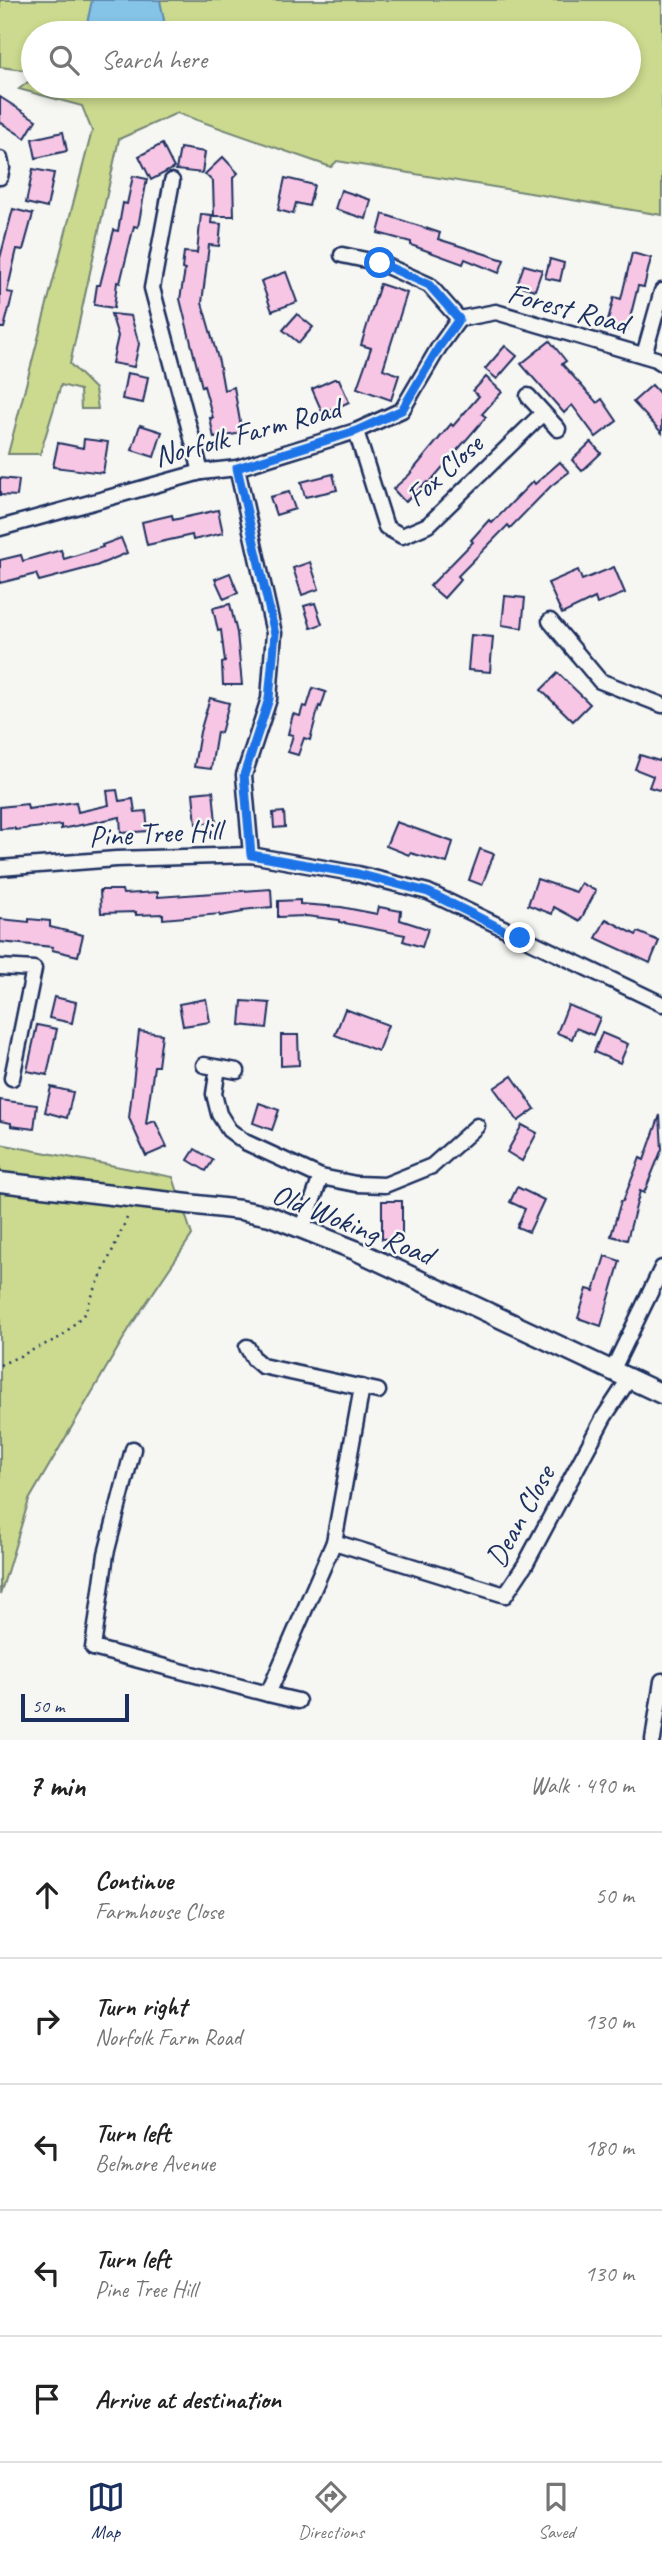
<!DOCTYPE html>
<html lang="en">
<head>
<meta charset="utf-8">
<style>
  body { margin:0; font-family:Caveat,sans-serif; background:#f2f2f2; color:#222 }
  .scale { position:absolute; left:21px; bottom:18px; width:108px; box-sizing:border-box; padding-left:7px; border:4px solid #1b2f5e; border-top:0; font-size:19px; line-height:24px; white-space:nowrap; color:#1b2f5e; -webkit-text-stroke:5px #f6f6f2; paint-order:stroke }
  .stop { position:absolute; width:21px; height:21px; margin:-16px; border:5px solid #1a73e8; border-radius:50%; background:#fff }
  .stop.end { background:#1a73e8; border-color:#fff; box-shadow:0 2px 7px #0008 }
  .list { margin:0; padding:0; list-style:none }
  h2 { display:flex; justify-content:space-between; align-items:center; height:91px; margin:0; padding:0 28px; font-size:30px }
  h2 small { font-size:23px; font-weight:400; color:#767676 }
  .list li { display:grid; grid-template-columns:46px 1fr auto; gap:21px; align-items:center; box-sizing:border-box; height:126px; padding:0 28px; border-top:2px solid #e0e0e0 }
  .list b { display:block; font-size:26px; white-space:nowrap }
  .list p { margin:0; font-size:23px; white-space:nowrap; color:#767676 }
  .list em { font-size:23px; font-style:normal; color:#767676 }
  .icon { flex:none; width:38px; height:38px; fill:none; stroke:currentColor; stroke-width:2; stroke-linecap:round; stroke-linejoin:round }
  .map { position:relative; flex:none; width:662px; height:1740px; overflow:hidden }
  .search { position:absolute; background:#fff; box-shadow:0 4px 10px #0003; left:21px; right:21px; top:21px; height:77px; display:flex; align-items:center; gap:18px; box-sizing:border-box; padding:0 24px; border-radius:38px; color:#767676; font-size:26px }
  .sheet { height:721px; background:#fff }
  nav { display:flex; justify-content:space-around; align-items:center; box-sizing:border-box; height:98px; border-top:2px solid #e0e0e0; background:#fff; font-size:19px; color:#767676 }
  nav a { display:grid; justify-items:center; gap:4px }
  nav .on { color:#1b2f5e }
  .map>svg:first-child { display:block }
</style>
</head>
<body>
<div class="map">
<svg width="662" height="1740" viewBox="0 0 662 1740">
  <rect width="100%" height="100%" fill="#f6f6f2"/>
  <filter id="ink" filterUnits="userSpaceOnUse"><feTurbulence type="fractalNoise" baseFrequency=".0143" numOctaves="2"/><feDisplacementMap in="SourceGraphic" scale="14" xChannelSelector="R" yChannelSelector="G"/><feConvolveMatrix kernelMatrix="1 2 1 2 8 2 1 2 1" color-interpolation-filters="sRGB"/></filter>
  <g filter="url(#ink)">
    <!-- green -->
    <g fill="#cbda8e" stroke="#738476" stroke-width="2">
      <path d="M0,0H662V215L337,161L331,167L177,113L119,139L70,364L95,389L98,409H81L80,390L61,385L40,454H8L92,131L82,106L19,89L33,78V86H629V33H33V71L0,67Z"/>
      <path d="M0,1144L173,1177L192,1235L132,1324L29,1500L0,1595Z"/>
    </g>
    <!-- water -->
    <path fill="#85c4e6" stroke="#5b88b0" stroke-width="2" d="M92,0H160L164,20L159,33H85Z"/>
    <!-- building -->
    <g fill="#f8c6e5" stroke="#1b2f5e" stroke-width="2">
      <path d="M0,97L36,120L25,138L0,122Z"/>
      <path d="M63,132L67,151L36,158L32,139Z"/>
      <path d="M162,144L174,168L151,180L139,156Z"/>
      <path d="M180,148L205,152L202,173L176,170Z"/>
      <path d="M223,157L238,173L233,178L234,216H214L213,182L205,174Z"/>
      <path d="M33,169L54,173L47,208L26,203Z"/>
      <path d="M133,176L147,179L138,227L134,226L120,283L117,282L114,308L94,305L97,285H100L114,230L118,231L123,203L127,204Z"/>
      <path d="M285,178L314,185L309,206L296,203L293,214L278,210Z"/>
      <path d="M341,190L371,200L366,219L335,209Z"/>
      <path d="M13,209L33,214L23,250L17,249L7,292L13,293L4,328H0V258Z"/>
      <path d="M201,214L212,215L211,223L221,224L219,246L209,245L202,303L219,362L224,390L234,387L242,433L214,438L210,418H213L204,386L202,387L180,299L185,270L182,269L184,252L197,253Z"/>
      <path d="M383,214L440,233L438,239L504,260L499,273L465,259L463,264L411,245V242L378,233Z"/>
      <path d="M632,253L651,258L644,287L638,286L627,330L607,324L614,297L621,299Z"/>
      <path d="M550,259L564,263L560,281L545,278Z"/>
      <path d="M524,265L542,270L535,290L517,285Z"/>
      <path d="M286,272L297,302L272,311L261,281Z"/>
      <path d="M380,284L407,293L383,369L399,375L391,400L357,388L371,348L361,345Z"/>
      <path d="M111,314L131,316L139,344L134,367L112,363L118,336Z"/>
      <path d="M297,314L313,327L299,343L283,330Z"/>
      <path d="M550,341L566,361L562,364L597,403L602,399L617,421L596,437L572,405L564,413L521,364Z"/>
      <path d="M505,346L517,356L497,379L485,369Z"/>
      <path d="M127,373L148,377L143,403L122,399Z"/>
      <path d="M486,377L502,392L482,414L486,417L429,483L427,482L405,502L393,489L409,475L451,424L453,426L479,396L473,391Z"/>
      <path d="M334,379H339L349,402L323,414L312,389Z"/>
      <path d="M652,385L662,396V433L633,402Z"/>
      <path d="M140,425L162,432L154,457L132,450Z"/>
      <path d="M84,439L108,442L103,473L53,467L58,443L83,448Z"/>
      <path d="M591,442L601,453L582,471L572,460Z"/>
      <path d="M560,462L569,472L551,486L510,528L508,525L458,576L461,579L444,598L430,586L473,542L471,540L489,520L492,523L533,481L535,484Z"/>
      <path d="M333,474L337,490L305,497L301,482Z"/>
      <path d="M0,478L19,480L17,496L0,495Z"/>
      <path d="M289,492L295,509L276,515L270,497Z"/>
      <path d="M218,510L223,533L193,540L192,535L147,545L142,522L172,515L173,520Z"/>
      <path d="M121,538L127,553L96,566L39,581L36,574L0,583V560L21,555L23,561L61,550L64,559L103,547L102,545Z"/>
      <path d="M310,562L319,589L302,595L293,568Z"/>
      <path d="M614,567L625,593L597,604L595,598L562,614L548,583L578,570L582,580Z"/>
      <path d="M230,573L238,593L224,599L215,579Z"/>
      <path d="M505,596L525,598L522,628L502,625Z"/>
      <path d="M315,603L322,624L311,628L304,606Z"/>
      <path d="M230,604L237,633L242,685H223L222,663L225,662L221,630L218,631L213,608Z"/>
      <path d="M471,635L493,637L490,672L468,670Z"/>
      <path d="M558,673L590,704L573,721L541,690Z"/>
      <path d="M313,688L326,692L321,707L319,706L310,740L304,738L298,755L288,752L293,735L288,734L293,714L300,716L303,706L307,707Z"/>
      <path d="M210,698L229,703L221,733L217,732L211,769L194,767L200,732Z"/>
      <path d="M640,755L659,761L662,757V791L649,787L653,776L635,769Z"/>
      <path d="M117,790L119,801L133,799L135,812L146,811L148,831L121,833L120,817L61,829V825L15,830V828L0,829V807L27,804L28,809L76,802L78,812L109,805L107,791Z"/>
      <path d="M213,791L216,822L196,824L193,793Z"/>
      <path d="M284,812L285,827L274,828L273,813Z"/>
      <path d="M396,822L453,842L447,863L410,853L409,855L386,846Z"/>
      <path d="M480,849L494,854L482,885L469,880Z"/>
      <path d="M537,879L576,892L581,883L596,891L580,921L554,907L552,914L528,905Z"/>
      <path d="M271,889L272,907L242,910L243,912L220,916V914L163,919V914L136,915V912L101,913L100,890H122L123,894L158,892V897Z"/>
      <path d="M300,900V904L341,907L377,914L379,907L401,911L400,920L428,929L422,947L403,941L405,935L339,922V920L306,916L278,917V901Z"/>
      <path d="M0,919L29,922V919L50,921V927L83,935L78,956L52,950L53,947L0,942Z"/>
      <path d="M606,919L636,935L638,932L659,941L650,963L596,938Z"/>
      <path d="M54,997L76,1002L72,1023L49,1018Z"/>
      <path d="M206,999L210,1022L183,1026L179,1004Z"/>
      <path d="M242,1001L270,1003L267,1028L240,1025Z"/>
      <path d="M568,1005L600,1018L593,1035L576,1028L572,1039L557,1033Z"/>
      <path d="M345,1009L388,1025L378,1051L335,1035Z"/>
      <path d="M37,1025L57,1029L47,1075L27,1071Z"/>
      <path d="M139,1031L162,1034L158,1066H154L146,1124L155,1121L167,1147L146,1156L129,1118Z"/>
      <path d="M602,1033L628,1044L620,1063L594,1052Z"/>
      <path d="M281,1035H298L299,1065L281,1066Z"/>
      <path d="M512,1076L535,1109L518,1121L494,1088Z"/>
      <path d="M51,1087L73,1092L67,1118L45,1112Z"/>
      <path d="M0,1100L37,1105L34,1129L11,1126V1123L0,1121Z"/>
      <path d="M259,1103L279,1110L272,1130L253,1123Z"/>
      <path d="M660,1115L662,1149L644,1193L640,1191L627,1240L611,1236L621,1201H623L640,1158L644,1160Z"/>
      <path d="M522,1125L537,1133L522,1161L507,1152Z"/>
      <path d="M195,1149L213,1160L206,1171L188,1160Z"/>
      <path d="M517,1187L544,1200L529,1232L517,1227L525,1209L510,1202Z"/>
      <path d="M382,1201H402V1238L382,1239Z"/>
      <path d="M605,1256L620,1261L601,1326L578,1318L587,1289L594,1291Z"/>
    </g>
    <g fill="none" stroke-linecap="round" stroke-linejoin="round">
      <defs>
        <g id="minor">
          <path d="M0,159L2,168L0,177"/>
          <path d="M172,181L152,288L201,472"/>
          <path d="M342,255L380,263L429,285L459,319"/>
          <path d="M459,319L496,312L656,359L662,363"/>
          <path d="M644,355L662,291"/>
          <path d="M528,396L558,429"/>
          <path d="M356,431L386,527L402,536L428,525L543,413"/>
          <path d="M237,468L274,633L269,699L244,775L251,855"/>
          <path d="M0,528L201,472L237,468L356,431L402,410L439,347L459,319"/>
          <path d="M550,621L600,681L662,705"/>
          <path d="M0,868L116,859L251,855L358,874L428,892L662,1004"/>
          <path d="M0,967L34,969L12,1078"/>
          <path d="M204,1065L237,1071"/>
          <path d="M218,1068L214,1094L219,1114L229,1130L245,1142L321,1177L356,1184L385,1185L432,1166L477,1126"/>
          <path d="M303,1227L321,1177"/>
          <path d="M247,1347L254,1359L262,1366L378,1391"/>
          <path d="M612,1371L662,1268"/>
          <path d="M362,1387L334,1542L505,1595L525,1565L604,1417L629,1379"/>
          <path d="M133,1449L106,1554L93,1648L268,1694"/>
          <path d="M298,1701L268,1694L334,1542"/>
          <path d="M653,1740L662,1681"/>
        </g>
        <path id="major" d="M0,1182L240,1210L270,1216L355,1250L662,1394"/>
      </defs>
      <!-- minor casing -->
      <use href="#minor" stroke="#1b2f5e" stroke-width="19"/>
      <!-- major casing -->
      <use href="#major" stroke="#1b2f5e" stroke-width="23"/>
      <!-- path -->
      <path stroke="#1b2f5e" stroke-width="2.5" stroke-dasharray="2 5" stroke-linecap="butt" d="M0,1365L61,1337L84,1314L127,1218"/>
      <!-- minor -->
      <use href="#minor" stroke="#f6f6f2" stroke-width="14"/>
      <!-- major -->
      <use href="#major" stroke="#f6f6f2" stroke-width="18"/>
    </g>
  </g>
  <g fill="none" stroke-linecap="round" stroke-linejoin="round" filter="url(#ink)">
    <!-- route -->
    <path stroke="#1a73e8" stroke-width="9" d="M380,263L429,285L459,319L439,347L402,410L356,431L237,468L275,634L269,699L244,775L251,855L358,874L428,892L520,938"/>
  </g>
  <g text-anchor="middle" stroke-width="5" stroke-linejoin="round" paint-order="stroke">
    <!-- street labels -->
    <g font-size="30" fill="#1b2f5e" stroke="#f6f6f2">
      <text transform="translate(568 308) rotate(15)" y="10">Forest Road</text>
      <text transform="translate(247 432) rotate(-15)" y="10">Norfolk Farm Road</text>
      <text transform="translate(444 470) rotate(-42)" y="10">Fox Close</text>
      <text transform="translate(155 833) rotate(-3)" y="10">Pine Tree Hill</text>
      <text transform="translate(353 1224) rotate(22)" y="10">Old Woking Road</text>
      <text transform="translate(520 1516) rotate(-61)" y="10">Dean Close</text>
    </g>
  </g>
</svg>
<div class="scale">50 m</div>
<div class="stop" style="left:380px;top:263px"></div>
<div class="stop end" style="left:520px;top:938px"></div>
<div class="search"><svg class="icon" aria-label="search" viewBox="0 0 24 24"><circle cx="10" cy="10" r="6"/><path d="M15 15l6 6"/></svg>Search here</div>
</div>
<section class="sheet">
<h2>7 min<small>Walk · 490 m</small></h2>
<ul class="list">
<li><svg class="icon" aria-label="ahead" viewBox="0 0 24 24"><path d="M12 20V5M6 11l6-6 6 6"/></svg><div><b>Continue</b><p>Farmhouse Close</p></div><em>50 m</em></li>
<li><svg class="icon" aria-label="right" viewBox="0 0 24 24"><path d="M7 20v-9h11M14 6l5 5-5 5"/></svg><div><b>Turn right</b><p>Norfolk Farm Road</p></div><em>130 m</em></li>
<li><svg class="icon" aria-label="left" viewBox="0 0 24 24"><path d="M17 20v-9H6M10 6l-5 5 5 5"/></svg><div><b>Turn left</b><p>Belmore Avenue</p></div><em>180 m</em></li>
<li><svg class="icon" aria-label="left" viewBox="0 0 24 24"><path d="M17 20v-9H6M10 6l-5 5 5 5"/></svg><div><b>Turn left</b><p>Pine Tree Hill</p></div><em>130 m</em></li>
<li><svg class="icon" aria-label="arrive" viewBox="0 0 24 24"><path d="M6 21V4h12l-3 4 3 4H6"/></svg><div><b>Arrive at destination</b></div></li>
</ul>
</section>
<nav>
<a class="on"><svg class="icon" aria-label="map" viewBox="0 0 24 24"><path d="M3 6l6-2 6 2 6-2v14l-6 2-6-2-6 2zM9 4v14M15 6v14"/></svg>Map</a>
<a><svg class="icon" aria-label="directions" viewBox="0 0 24 24"><path d="M12 3l9 9-9 9-9-9zM9 14v-3h6M13 9l2 2-2 2"/></svg>Directions</a>
<a><svg class="icon" aria-label="saved" viewBox="0 0 24 24"><path d="M7 4h10v16l-5-4-5 4z"/></svg>Saved</a>
</nav>
</body>
</html>
